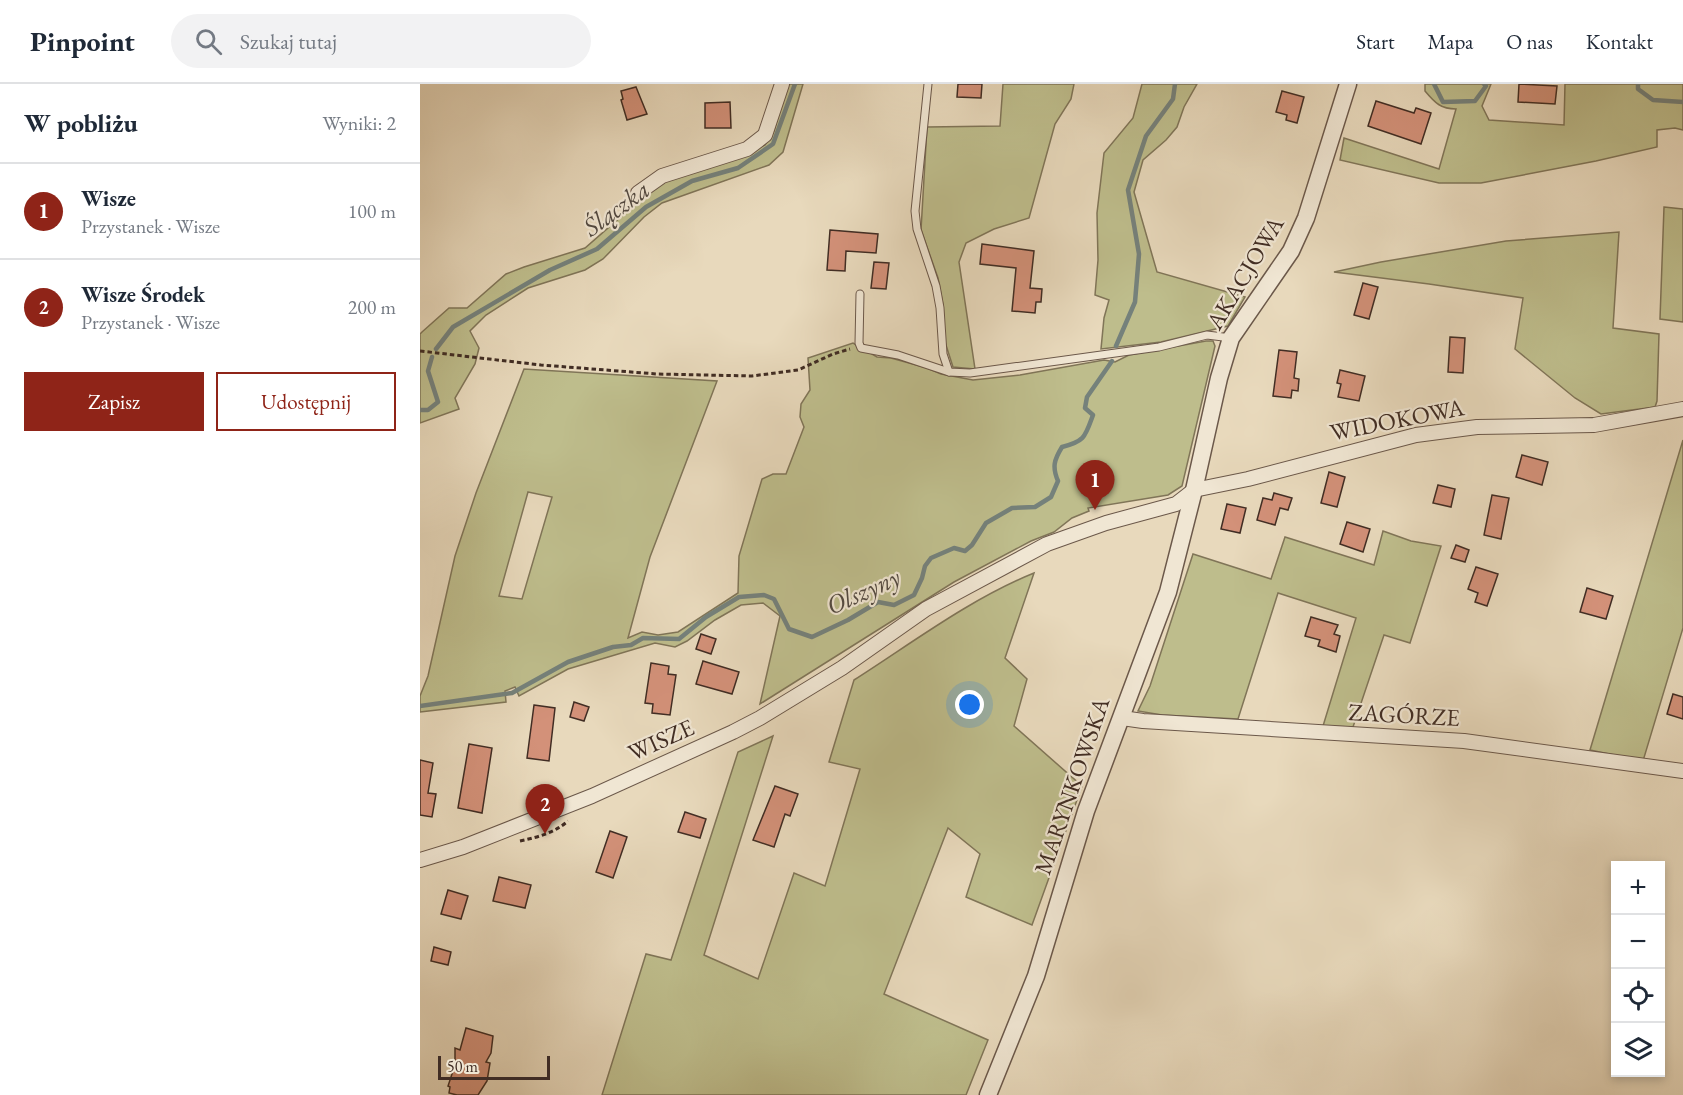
<!DOCTYPE html>
<html lang="pl">
<head>
<meta charset="utf-8">
<style>
  body { margin:0; font-family:"EB Garamond",serif; background:#f2f2f3; color:#1f2937 }
  .controls { position:absolute; right:18px; bottom:18px; display:grid; overflow:hidden; border-radius:0px; box-shadow:0 3px 9px #0003 }
  .controls button { width:54px; height:54px; display:grid; place-items:center; padding:0; border:0; border-bottom:2px solid #e0e1e3; background:#fff; color:#1f2937; font:30px sans-serif }
  .scale { position:absolute; left:18px; bottom:15px; width:112px; box-sizing:border-box; padding-left:6px; border:3px solid #412d24; border-top:0; font-size:16px; line-height:21px; white-space:nowrap; color:#412d24; -webkit-text-stroke:4px #f0e6d3; paint-order:stroke }
  .you { position:absolute; left:550px; top:621px; width:21px; height:21px; margin:-15px; border:4px solid #fff; border-radius:50%; background:#1a73e8; box-shadow:0 0 0 9px #1a73e833 }
  .badge { display:grid; place-items:center; width:39px; height:39px; border-radius:50%; background:#8f2418; color:#fff; font-size:20px; font-weight:700 }
  .pin { position:absolute; translate:-50% -50px; filter:drop-shadow(0 2px 3px #0008) }
  .pin::after { content:''; position:absolute; top:32px; width:21px; height:18px; background:inherit; clip-path:polygon(0 0,100% 0,50% 100%) }
  .list { margin:0; padding:0; list-style:none }
  h2 { display:flex; justify-content:space-between; align-items:center; height:78px; margin:0; padding:0 24px; font-size:26px }
  h2 small { font-size:20px; font-weight:400; color:#747a83 }
  .list li { display:grid; grid-template-columns:39px 1fr auto; gap:18px; align-items:center; box-sizing:border-box; height:96px; padding:0 24px; border-top:2px solid #e0e1e3 }
  .list b { display:block; font-size:22px; white-space:nowrap }
  .list p { margin:0; font-size:20px; white-space:nowrap; color:#747a83 }
  .list em { font-size:20px; font-style:normal; color:#747a83 }
  .actions { display:flex; gap:12px; padding:18px 24px }
  .actions a { flex:1; padding:14px 0; border:2px solid #8f2418; border-radius:0px; text-align:center; font-size:21px; color:#8f2418 }
  .actions .main { background:#8f2418; color:#fff }
  .icon { flex:none; width:33px; height:33px; fill:none; stroke:currentColor; stroke-width:2; stroke-linecap:round; stroke-linejoin:round }
  .map { position:relative; flex:none; width:1263px; height:1011px; overflow:hidden }
  header { display:flex; align-items:center; gap:36px; box-sizing:border-box; height:84px; padding:0 30px; background:#fff; border-bottom:2px solid #e0e1e3 }
  header strong { font-size:28px }
  nav { display:flex; gap:33px; margin-inline-start:auto; font-size:21px }
  .search { width:420px; height:54px; background:#f2f2f3; display:flex; align-items:center; gap:15px; box-sizing:border-box; padding:0 21px; border-radius:33px; color:#747a83; font-size:22px }
  main { display:flex }
  aside { flex:1; background:#fff }
  .map>svg:first-child { display:block }
</style>
</head>
<body>
<header>
<strong>Pinpoint</strong>
<div class="search"><svg class="icon" aria-label="search" viewBox="0 0 24 24"><circle cx="10" cy="10" r="6"/><path d="M15 15l6 6"/></svg>Szukaj tutaj</div>
<nav><a>Start</a><a>Mapa</a><a>O nas</a><a>Kontakt</a></nav>
</header>
<main>
<aside>
<h2>W pobliżu<small>Wyniki: 2</small></h2>
<ul class="list">
<li><span class="badge">1</span><div><b>Wisze</b><p>Przystanek · Wisze</p></div><em>100 m</em></li>
<li><span class="badge">2</span><div><b>Wisze Środek</b><p>Przystanek · Wisze</p></div><em>200 m</em></li>
</ul>
<div class="actions"><a class="main">Zapisz</a><a>Udostępnij</a></div>
</aside>
<div class="map">
<svg width="1263" height="1011" viewBox="0 0 1263 1011">
  <rect width="100%" height="100%" fill="#e8d9bc"/>
  <filter id="stains"><feTurbulence type="fractalNoise" baseFrequency=".00333" numOctaves="4"/><feColorMatrix values="0 0 0 0 .2 0 0 0 0 .09 0 0 0 0 .02 0 0 0 .5 -.17"/></filter>
  <radialGradient id="worn" r=".72"><stop offset=".6" stop-color="#630" stop-opacity="0"/><stop offset="1" stop-color="#630" stop-opacity=".3"/></radialGradient>
  <!-- green -->
  <g fill="#bebd8c" stroke="#807558" stroke-width="1.5" fill-rule="evenodd">
    <path d="M367,0H383L363,68L349,81L242,119L224,133L183,175L165,186L108,204L66,231L50,247L59,264L55,280L35,314L39,325L0,339V250L2,248L29,224H47L86,190L104,183L165,164L242,97L321,72L345,61L354,47Z"/>
    <path d="M583,0H654L651,15L635,40L609,134L574,145L546,159L539,178L555,285L533,283L525,258L523,221L518,194L501,146L507,43L580,42Z"/>
    <path d="M722,0H777L764,23L757,43L746,56L723,76L714,108L737,188L825,213L808,242L741,258L681,265L684,234L689,216L675,211L678,176L677,129L684,69L713,34Z"/>
    <path d="M1005,0H1071L1062,22L1069,36L1144,41L1145,0H1263V46L1255,44L1237,46V63L1176,77L1061,99H1019L920,76L924,54L1019,85L1036,25C1021,25 1015,19 1005,7Z"/>
    <path d="M1244,123L1263,125V238L1240,235Z"/>
    <path d="M1199,148L1193,244L1239,250L1237,317L1235,323L1181,330L1155,314L1095,265L1103,214L1009,200L914,188L961,178L1086,157Z"/>
    <path d="M786,257H793L795,262L762,402L748,411L668,424L669,427L652,434L634,448L611,457L534,498L340,620L360,532L343,519L321,521L295,536L267,557L255,563L235,559L148,585L99,612L95,603L85,607L86,618L0,628V612L8,592L35,472L56,409L104,285L297,297L230,473L208,554L222,548L238,551L258,548L318,509L319,472L342,395L353,390H366L384,343L380,333L381,320L390,306L388,274L433,259L457,273L471,274L507,284L521,290L553,296L600,291L684,276L695,278L709,271ZM108,408L132,413L102,515L79,512Z"/>
    <path d="M1263,356V544L1223,677L1170,666Z"/>
    <path d="M963,447L991,457L1021,462L990,559L964,551L933,643L903,642L936,534L858,509L818,635L742,631L718,627L730,602L773,470L851,495L865,453L954,481Z"/>
    <path d="M614,489L585,574L607,595L594,642L662,702L612,841L546,813L560,770L528,744L464,910L568,956L546,1011H182L226,870L251,876L318,668L353,652L284,871L338,895L374,789L405,802L440,685L409,678L434,596C492,559 550,515 614,489Z"/>
  </g>
  <g fill="none" stroke-linecap="round" stroke-linejoin="round">
    <!-- stream -->
    <g stroke="#75817b" stroke-width="4.5">
      <path d="M1014,0L1023,18L1055,17L1066,2L1064,0"/>
      <path d="M1218,0V5L1233,16L1263,18"/>
      <path d="M696,262L715,218L719,170L708,106L726,52L753,15L755,0"/>
      <path d="M16,265L33,243L130,186L177,165L226,123L272,97L318,84L353,60L375,0"/>
      <path d="M0,326H8L18,318L8,287L12,273"/>
      <path d="M0,622L92,609L148,578L193,563L211,561L223,554L259,555L286,533L319,513L344,511L354,515L369,545L392,553L428,536L458,518L474,521L494,511L502,494L505,482L511,474L534,464L545,467L552,461L566,439L592,424L615,423L631,413L638,397C632,383 634,376 642,363C665,357 665,353 673,331L665,324L667,313L692,277"/>
    </g>
  </g>
  <!-- building -->
  <g fill="#d39179" stroke="#412d24" stroke-width="1.5">
    <path d="M538,0H562L561,14L537,13Z"/>
    <path d="M1099,0L1137,2L1135,20L1098,18Z"/>
    <path d="M216,3L227,30L207,36L201,16L203,15L201,7Z"/>
    <path d="M862,7L884,13L877,39L866,36L867,31L856,28Z"/>
    <path d="M956,17L994,29L996,24L1011,29L1001,60L948,42Z"/>
    <path d="M310,18L311,44H285V19Z"/>
    <path d="M410,146L458,150L456,169L426,167L425,187L407,186Z"/>
    <path d="M562,160L614,167L610,204L622,205L621,218H616L615,229L592,227L596,184L560,180Z"/>
    <path d="M454,178L469,179L466,205L451,204Z"/>
    <path d="M943,199L958,203L949,235L934,231Z"/>
    <path d="M1030,253L1045,254L1043,289L1028,288Z"/>
    <path d="M859,266L877,268L874,294L879,295L878,307L872,306L871,314L853,312Z"/>
    <path d="M920,286L945,292L939,317L918,313L921,300L917,299Z"/>
    <path d="M1102,371L1128,378L1122,401L1096,393Z"/>
    <path d="M909,388L925,393L917,423L901,419Z"/>
    <path d="M1018,401L1035,405L1031,423L1013,419Z"/>
    <path d="M854,409L872,414L868,426L860,424L855,441L837,436L843,414L852,416Z"/>
    <path d="M1072,411L1089,414L1081,455L1064,451Z"/>
    <path d="M807,420L826,424L820,449L801,445Z"/>
    <path d="M927,438L950,445L943,468L920,460Z"/>
    <path d="M1036,461L1049,466L1045,478L1031,474Z"/>
    <path d="M1056,483L1078,490L1067,522L1055,518L1058,509L1048,505Z"/>
    <path d="M1167,504L1193,512L1186,535L1160,528Z"/>
    <path d="M891,533L918,541L914,550L920,552L916,568L898,562L900,556L885,552Z"/>
    <path d="M281,550L296,555L291,570L276,565Z"/>
    <path d="M283,577L319,588L312,610L276,600Z"/>
    <path d="M231,579L249,582L248,590L256,591L250,631L232,629L233,620L225,619Z"/>
    <path d="M1253,610L1263,613V635L1247,630Z"/>
    <path d="M154,618L169,623L164,637L150,633Z"/>
    <path d="M114,621L135,624L129,677L107,674Z"/>
    <path d="M49,660L72,664L62,729L38,724Z"/>
    <path d="M0,676L13,679L8,709L16,710L12,733L0,731Z"/>
    <path d="M355,702L378,710L370,732L365,730L354,763L333,756Z"/>
    <path d="M265,728L286,735L280,754L258,748Z"/>
    <path d="M190,747L207,753L193,794L176,788Z"/>
    <path d="M79,793L111,801L105,824L73,817Z"/>
    <path d="M28,806L48,812L41,835L21,830Z"/>
    <path d="M14,863L31,868L28,881L11,877Z"/>
    <path d="M46,944L73,952L71,969L66,978L70,979L67,997L58,1011H37L29,1009L30,1003L28,1002L35,981V964L40,966Z"/>
  </g>
  <g fill="none" stroke-linecap="round" stroke-linejoin="round">
    <defs>
      <g id="service">
        <path d="M508,0L495,127L497,145L516,202L520,224L523,270L529,288"/>
        <path d="M440,210L439,259L441,264L478,271L529,288L550,289L739,263L787,251L811,254"/>
      </g>
      <g id="minor">
        <path d="M218,109L242,92L327,65L345,51L362,0"/>
        <path d="M702,634L723,637L1044,657L1263,687"/>
        <path d="M0,776L43,763L172,712L313,648L340,634L422,584L506,525L627,460L686,439L756,420L774,406L828,395L996,351L1057,343L1174,341L1263,325"/>
      </g>
      <path id="tertiary" d="M568,1011L616,892L666,727L748,508L774,406L799,294L811,254L871,167L886,134L928,0"/>
    </defs>
    <!-- service casing -->
    <use href="#service" stroke="#6b584a" stroke-width="9"/>
    <!-- minor casing -->
    <use href="#minor" stroke="#6b584a" stroke-width="16"/>
    <!-- tertiary casing -->
    <use href="#tertiary" stroke="#6b584a" stroke-width="19"/>
    <!-- path -->
    <g stroke="#412d24" stroke-width="3" stroke-dasharray="4.5 3" stroke-linecap="butt">
      <path d="M0,267L121,281L237,290L332,292L378,286L413,270L430,265"/>
      <path d="M100,757C118,753 134,749 148,737"/>
    </g>
    <!-- service -->
    <use href="#service" stroke="#f0e6d3" stroke-width="7"/>
    <!-- minor -->
    <use href="#minor" stroke="#f0e6d3" stroke-width="14"/>
    <!-- tertiary -->
    <use href="#tertiary" stroke="#f0e6d3" stroke-width="16"/>
  </g>
  <g text-anchor="middle" stroke-width="4.5" stroke-linejoin="round" paint-order="stroke">
    <!-- street labels -->
    <g font-size="24" fill="#412d24" stroke="#f0e6d3">
      <text transform="translate(825 189) rotate(-59)" y="8">AKACJOWA</text>
      <text transform="translate(977 336) rotate(-11)" y="8">WIDOKOWA</text>
      <text transform="translate(984 631) rotate(3)" y="8">ZAGÓRZE</text>
      <text transform="translate(241 656) rotate(-24)" y="8">WISZE</text>
      <text transform="translate(652 702) rotate(-71)" y="8">MARYNKOWSKA</text>
    </g>
    <!-- water labels -->
    <g font-size="26" font-style="italic" fill="#524941" stroke="#f0e6d3">
      <text transform="translate(196 124) rotate(-36)" y="9">Ślączka</text>
      <text transform="translate(443 507) rotate(-24)" y="9">Olszyny</text>
    </g>
  </g>
  <rect width="100%" height="100%" filter="url(#stains)"/>
  <rect width="100%" height="100%" fill="url(#worn)"/>
</svg>
<div class="controls">
<button>+</button>
<button>−</button>
<button><svg class="icon" aria-label="locate" viewBox="0 0 24 24"><circle cx="12" cy="12" r="6"/><path d="M12 2v4M12 18v4M2 12h4M18 12h4"/></svg></button>
<button><svg class="icon" aria-label="layers" viewBox="0 0 24 24"><path d="M12 4l9 5-9 5-9-5zM3 14l9 5 9-5"/></svg></button>
</div>
<div class="scale">50 m</div>
<div class="you"></div>
<div class="pin badge" style="left:675px;top:426px">1</div>
<div class="pin badge" style="left:125px;top:750px">2</div>
</div>
</main>
</body>
</html>
